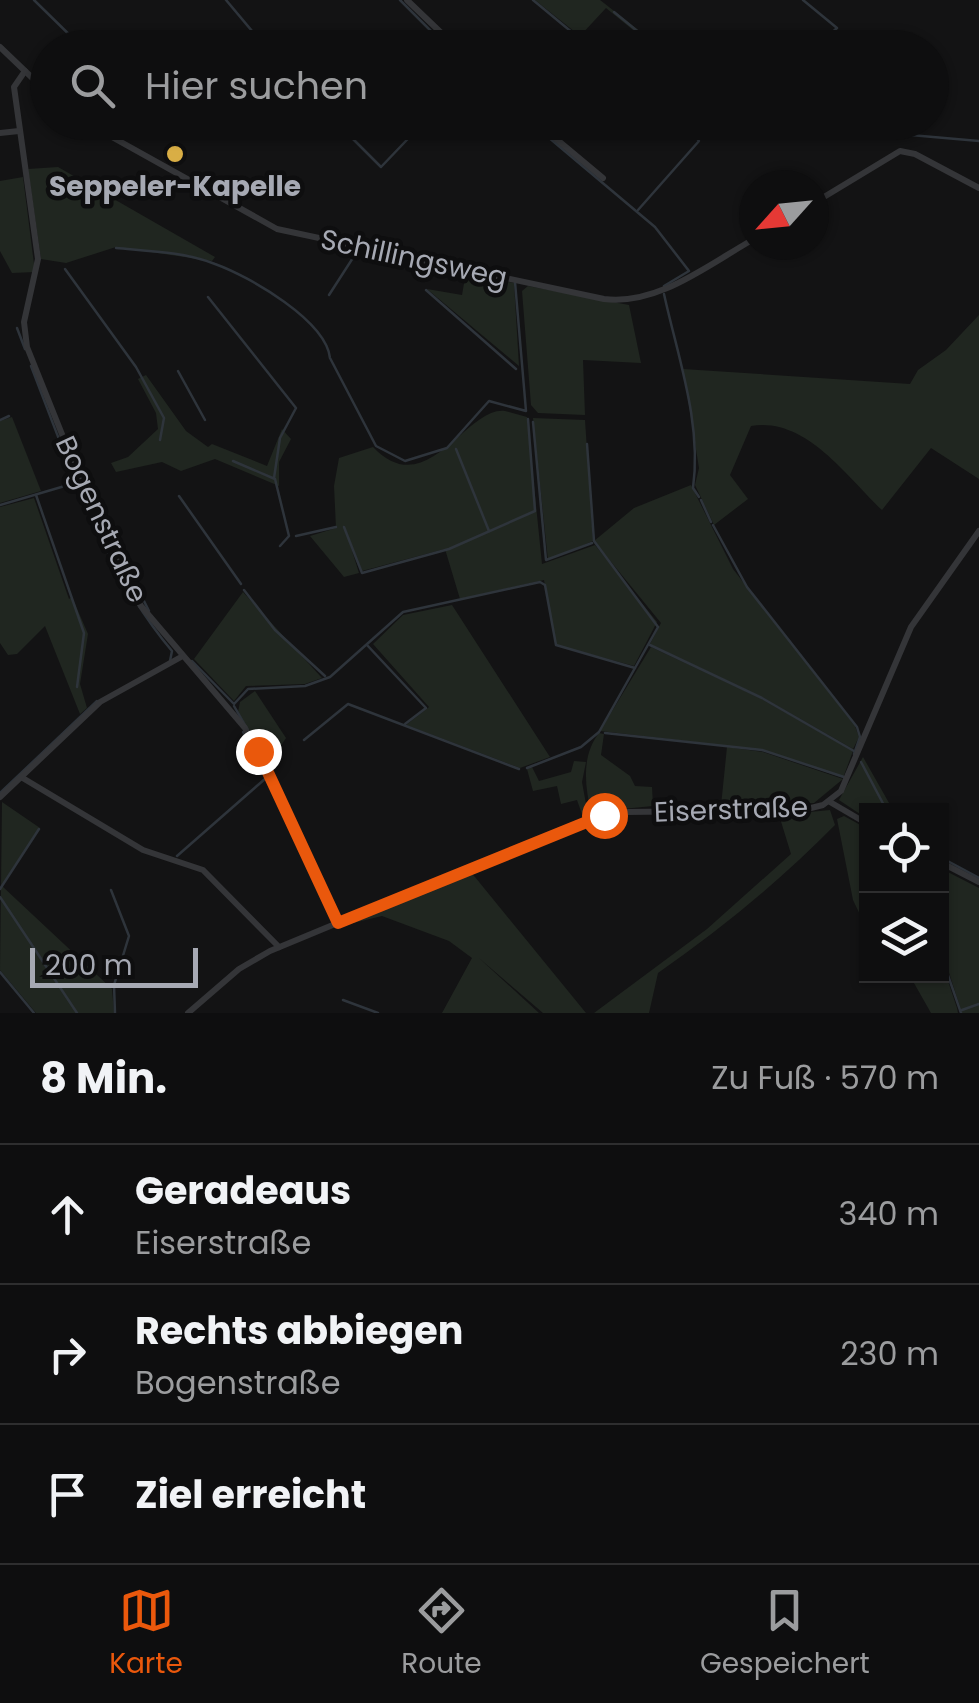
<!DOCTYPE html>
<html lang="de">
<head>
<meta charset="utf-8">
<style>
  body { margin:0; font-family:Poppins,sans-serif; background:#171718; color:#f1f3f6 }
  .controls { position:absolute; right:30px; bottom:30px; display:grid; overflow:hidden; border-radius:0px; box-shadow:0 2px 8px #0004 }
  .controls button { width:90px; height:90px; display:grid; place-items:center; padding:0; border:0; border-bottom:2px solid #2e2e2f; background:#0e0e0f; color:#f1f3f6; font:50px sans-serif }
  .compass { position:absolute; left:739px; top:170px; width:90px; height:90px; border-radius:50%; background:#0e0e0f; box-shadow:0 2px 8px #0004; rotate:243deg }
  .scale { position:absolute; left:30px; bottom:25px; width:168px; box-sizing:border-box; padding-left:10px; border:5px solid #a6a9b3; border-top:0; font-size:28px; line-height:35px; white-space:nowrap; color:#a6a9b3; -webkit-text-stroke:8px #0e0e0f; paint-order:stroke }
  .stop { position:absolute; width:30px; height:30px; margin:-22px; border:8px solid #ea580c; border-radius:50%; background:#fff }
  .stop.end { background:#ea580c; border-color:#fff; box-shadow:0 2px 10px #0008 }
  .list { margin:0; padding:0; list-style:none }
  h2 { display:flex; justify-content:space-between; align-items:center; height:130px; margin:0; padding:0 40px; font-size:42px }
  h2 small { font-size:32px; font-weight:400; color:#9b9c9e }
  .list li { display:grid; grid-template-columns:65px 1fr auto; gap:30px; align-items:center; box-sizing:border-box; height:140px; padding:0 40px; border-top:2px solid #2e2e2f }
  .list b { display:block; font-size:38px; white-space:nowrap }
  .list p { margin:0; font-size:32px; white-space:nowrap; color:#9b9c9e }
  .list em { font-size:32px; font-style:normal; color:#9b9c9e }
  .icon { flex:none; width:55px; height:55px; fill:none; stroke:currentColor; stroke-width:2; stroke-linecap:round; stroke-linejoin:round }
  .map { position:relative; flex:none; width:979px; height:1013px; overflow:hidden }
  .search { position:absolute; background:#0e0e0f; box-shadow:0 2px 8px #0004; left:30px; right:30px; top:30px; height:110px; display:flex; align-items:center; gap:25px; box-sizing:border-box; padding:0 35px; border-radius:55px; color:#9b9c9e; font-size:38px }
  .sheet { height:550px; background:#0e0e0f }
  nav { display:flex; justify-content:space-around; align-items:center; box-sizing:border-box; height:140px; border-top:2px solid #2e2e2f; background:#0e0e0f; font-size:28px; color:#9b9c9e }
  nav a { display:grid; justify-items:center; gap:5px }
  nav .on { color:#ea580c }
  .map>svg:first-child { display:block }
</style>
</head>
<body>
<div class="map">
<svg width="979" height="1013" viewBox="0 0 979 1013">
  <rect width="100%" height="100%" fill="#131314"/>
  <!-- green -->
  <g fill="#202620">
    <path d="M535,0H600L660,47H654L606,8L580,36Z"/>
    <path d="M58,167L215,257L212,261L116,247L66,263L41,259L28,169Z"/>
    <path d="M23,177L35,272L12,273L0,251V181Z"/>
    <path d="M466,272L514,283L519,366L427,289L462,295Z"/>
    <path d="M528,286L629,305L641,363L583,360L585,415L538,413L531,405L522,291Z"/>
    <path d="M979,315V479L931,448L882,510C846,476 806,417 751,426L730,475L748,499L714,525L695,485L699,468L683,369L910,384L918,370L946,350Z"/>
    <path d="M146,375L186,431L208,447L212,444L267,466L282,429L291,439L279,462V486L215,459L181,471L162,462L116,472L111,463L128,457L158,429L156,413L138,379Z"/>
    <path d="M505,411L527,417L542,564L595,545L657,622L634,666L556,645L544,580L460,599L445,549L362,571L344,525L359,573L344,577L310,536L336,528L334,486L339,458L373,447C427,504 466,406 505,411Z"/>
    <path d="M12,417L41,491L0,503V421Z"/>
    <path d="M533,418L585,420L593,541L548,560Z"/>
    <path d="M691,485L733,569L855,726L859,737L853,749L762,697L650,644L661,623L594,541L634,508Z"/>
    <path d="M34,498L69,599L72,597L88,634L80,684L87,708L80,714L45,626L17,654L8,655L0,643V507Z"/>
    <path d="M243,592L322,678L305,684L246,686L234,701L194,659Z"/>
    <path d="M452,605L550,757L520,768L406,725L429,707L373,644L403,615Z"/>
    <path d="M651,647L760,698L853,751L843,778L763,750L600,731Z"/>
    <path d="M255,691L286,738L269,764L238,712L240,702Z"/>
    <path d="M599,733L604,734L601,755L630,776L635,786L652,787L653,806L591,812C585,786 581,756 599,733Z"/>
    <path d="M727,747L763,752L843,779L814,803L721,806Z"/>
    <path d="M863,757L893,810L866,811V818L839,800Z"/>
    <path d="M574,761L586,762L582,782L588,815L583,817L577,800L561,804L557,786L533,791L527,769L532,767L539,781L571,772Z"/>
    <path d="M2,802L40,828L2,886L112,989L114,1013H36L0,970Z"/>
    <path d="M830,810L835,825C781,880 721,929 658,973L649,1013H594L707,929L791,854L779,815Z"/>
    <path d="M844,816L866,828L864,923L853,900L839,829L837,819Z"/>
    <path d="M942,869L979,888V1013H962L942,951Z"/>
    <path d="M472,874L475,877L586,1013H543L479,958L539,1013H442L472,958L449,941L382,916L345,925Z"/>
    <path d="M942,963L957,1008L958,1013H931L910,976H942Z"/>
  </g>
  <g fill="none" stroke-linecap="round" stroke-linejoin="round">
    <!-- stream -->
    <g stroke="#2e343b" stroke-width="2.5">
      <path d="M34,0L83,48"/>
      <path d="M226,0L257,37"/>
      <path d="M400,0L448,48"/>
      <path d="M533,0L591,48"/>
      <path d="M803,0L837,28L815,48"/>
      <path d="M614,12L658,48"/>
      <path d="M260,41L266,48"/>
      <path d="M206,122H221"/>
      <path d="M336,122L381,167L424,122"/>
      <path d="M865,122L876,132L979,141"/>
      <path d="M535,126L655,227L689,271L664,286"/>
      <path d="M638,210L699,141L683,122"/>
      <path d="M116,248C148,251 185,252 215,264C251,277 326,321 330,358L376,446L405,461L447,448L489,401L526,411L515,282"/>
      <path d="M65,269L136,367L164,418L160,440"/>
      <path d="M426,290L516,369"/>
      <path d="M664,294C678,358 702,423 693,488L699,497"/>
      <path d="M329,295L358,250"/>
      <path d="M208,297L296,408L280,438L274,478"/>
      <path d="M17,328L25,349"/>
      <path d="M31,366C69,464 103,569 172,651L170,661"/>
      <path d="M178,371L205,420"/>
      <path d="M0,420L9,416"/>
      <path d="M533,422L546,560L592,543"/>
      <path d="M456,449L489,531"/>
      <path d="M233,461L275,479L289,536L280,546"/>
      <path d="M85,483L149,611"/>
      <path d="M36,495L84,633L77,687"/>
      <path d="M179,496L241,584"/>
      <path d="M701,500L711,522"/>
      <path d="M0,505L75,483"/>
      <path d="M713,525L747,587L857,727L860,737L854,754"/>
      <path d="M344,527L362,573L449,549L535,511L528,419"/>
      <path d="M296,536L336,527"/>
      <path d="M244,590L275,630L325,676"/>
      <path d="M367,645L426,708L405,724"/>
      <path d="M650,645L762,698L854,751"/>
      <path d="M192,661L234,704L248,689L305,686L330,677L403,612L540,582L545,585L556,645L635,668"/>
      <path d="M234,706L268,765"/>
      <path d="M243,732L249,743"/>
      <path d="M605,733L762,750L844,777"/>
      <path d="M304,740L348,704L519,769"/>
      <path d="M861,762L887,811"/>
      <path d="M527,768L581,747L599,732L658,627L594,541L587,444"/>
      <path d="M0,793L97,701"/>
      <path d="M177,856L266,778"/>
      <path d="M942,858L979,878"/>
      <path d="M0,889L39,829"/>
      <path d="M111,890L129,936L114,985L115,1013"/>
      <path d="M0,897L77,1013"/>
      <path d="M942,958L961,1013"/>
      <path d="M0,972L34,1013"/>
      <path d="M343,1000L378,1013"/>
      <path d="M962,1010L979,1004"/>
    </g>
    <!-- minor -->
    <g stroke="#343538" stroke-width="6">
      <path d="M407,0L457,48"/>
      <path d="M0,47L48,93"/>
      <path d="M25,71L14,87L38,259L24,322L27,347L94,514L141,606L245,728L338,923"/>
      <path d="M85,122L277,229L604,299C658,306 709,264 754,239"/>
      <path d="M536,122L603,178"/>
      <path d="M0,133L19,131"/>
      <path d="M814,203L900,151L915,154L979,188"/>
      <path d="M21,777L143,850L203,870L279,947"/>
      <path d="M0,797L100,702L181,657"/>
      <path d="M830,802L866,823"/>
      <path d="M942,863L979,882"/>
      <path d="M188,1013L239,969L270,951L588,819L625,812L803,810L823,805L841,791L911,627L979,531"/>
    </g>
  </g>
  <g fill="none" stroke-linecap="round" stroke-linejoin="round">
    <!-- route -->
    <path stroke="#ea580c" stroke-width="12" d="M258,751L338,923L604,815"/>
  </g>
  <!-- markers -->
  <circle fill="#d9ae45" stroke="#0e0e0f" stroke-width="4" cx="175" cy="154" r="10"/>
  <g text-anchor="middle" stroke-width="9" stroke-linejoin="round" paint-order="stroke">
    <!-- poi labels -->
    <g font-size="28" font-weight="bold" fill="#a6a9b3" stroke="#0e0e0f">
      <text x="175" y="196">Seppeler-Kapelle</text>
    </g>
    <!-- street labels -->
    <g font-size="28" fill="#a6a9b3" stroke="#0e0e0f">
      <text transform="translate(414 258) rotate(12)" y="10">Schillingsweg</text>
      <text transform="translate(102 519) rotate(65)" y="10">Bogenstraße</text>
      <text transform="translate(731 809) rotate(-2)" y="10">Eiserstraße</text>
    </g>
  </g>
</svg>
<div class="controls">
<button><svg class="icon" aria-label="locate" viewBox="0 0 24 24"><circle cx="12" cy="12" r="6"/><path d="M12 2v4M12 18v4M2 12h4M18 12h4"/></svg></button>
<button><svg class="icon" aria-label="layers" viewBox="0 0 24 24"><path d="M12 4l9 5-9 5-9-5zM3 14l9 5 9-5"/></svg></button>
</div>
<svg class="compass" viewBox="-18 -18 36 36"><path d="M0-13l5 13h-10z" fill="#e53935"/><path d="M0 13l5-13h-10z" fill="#9b9c9e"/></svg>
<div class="scale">200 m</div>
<div class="stop" style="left:604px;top:815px"></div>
<div class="stop end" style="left:258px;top:751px"></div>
<div class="search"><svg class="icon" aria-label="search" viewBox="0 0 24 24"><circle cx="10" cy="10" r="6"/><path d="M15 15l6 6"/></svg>Hier suchen</div>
</div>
<section class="sheet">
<h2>8 Min.<small>Zu Fuß · 570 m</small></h2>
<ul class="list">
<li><svg class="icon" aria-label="ahead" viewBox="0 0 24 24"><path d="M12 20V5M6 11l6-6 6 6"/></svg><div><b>Geradeaus</b><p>Eiserstraße</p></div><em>340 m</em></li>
<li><svg class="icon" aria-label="right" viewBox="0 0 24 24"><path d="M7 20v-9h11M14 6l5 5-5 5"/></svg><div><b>Rechts abbiegen</b><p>Bogenstraße</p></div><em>230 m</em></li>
<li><svg class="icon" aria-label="arrive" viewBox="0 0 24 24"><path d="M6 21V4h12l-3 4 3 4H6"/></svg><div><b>Ziel erreicht</b></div></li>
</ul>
</section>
<nav>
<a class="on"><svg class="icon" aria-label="map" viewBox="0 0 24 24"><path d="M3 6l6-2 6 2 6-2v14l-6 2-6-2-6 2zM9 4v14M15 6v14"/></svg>Karte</a>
<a><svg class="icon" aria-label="directions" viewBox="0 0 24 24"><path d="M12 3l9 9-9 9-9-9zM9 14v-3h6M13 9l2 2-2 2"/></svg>Route</a>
<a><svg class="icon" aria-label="saved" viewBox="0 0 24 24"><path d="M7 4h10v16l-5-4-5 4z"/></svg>Gespeichert</a>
</nav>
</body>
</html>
